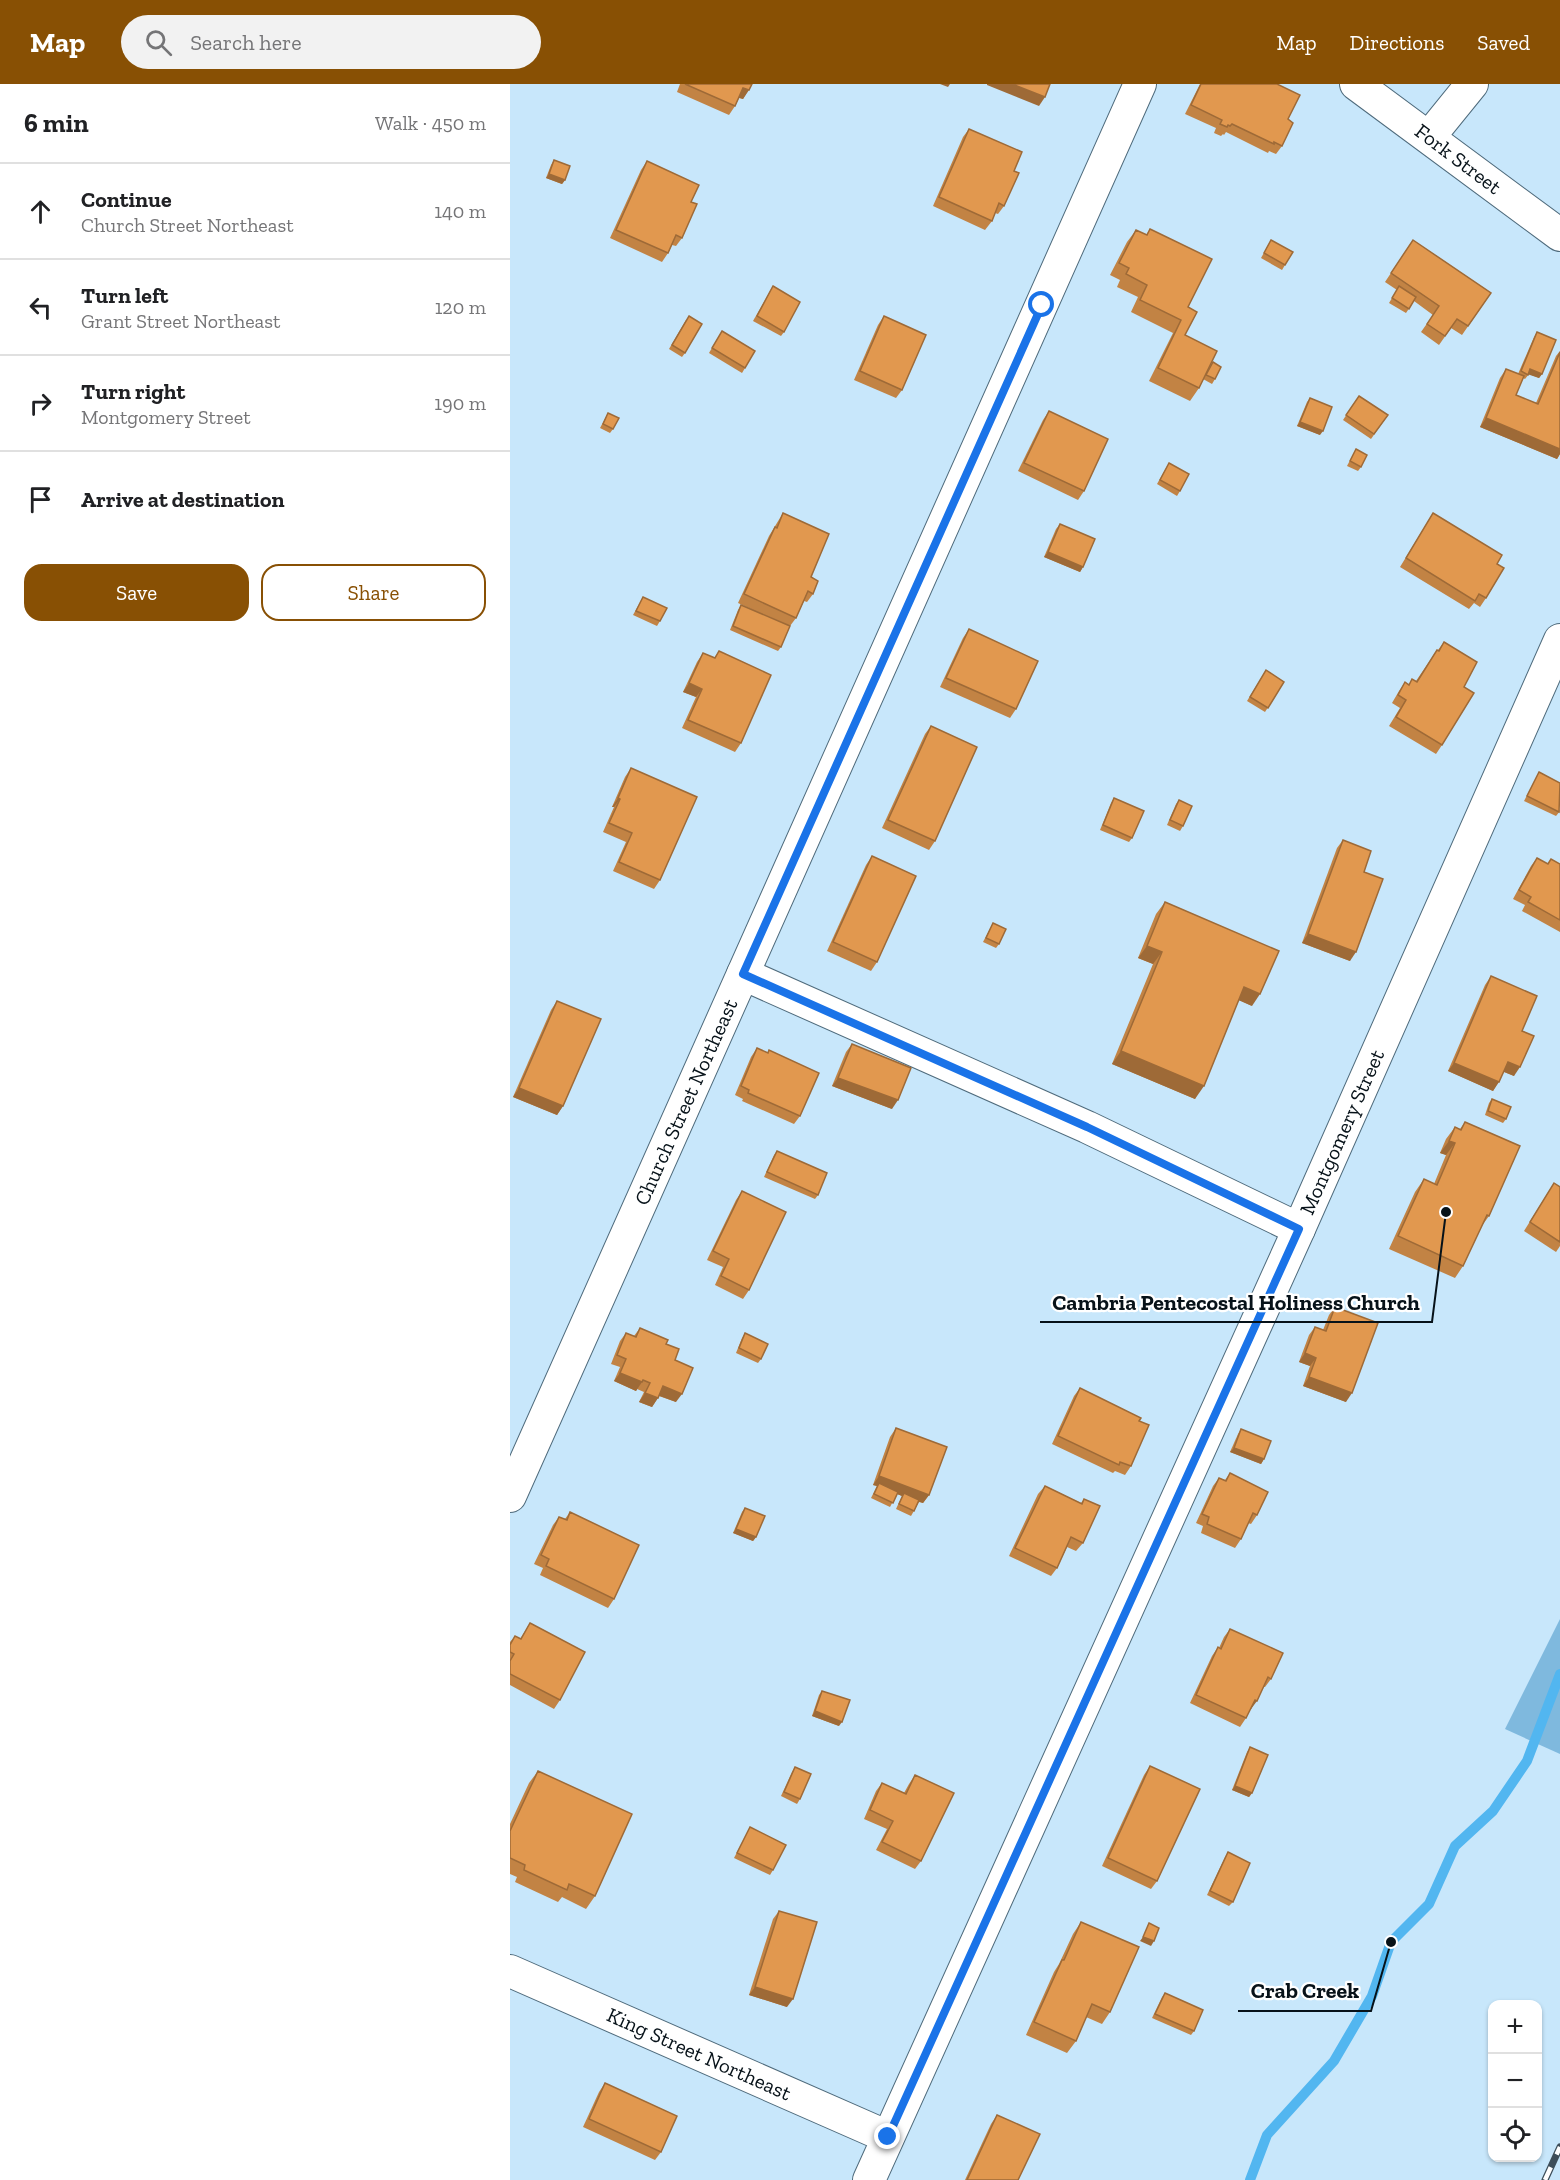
<!DOCTYPE html>
<html lang="en">
<head>
<meta charset="utf-8">
<style>
  body { margin:0; font-family:"Zilla Slab",serif; background:#f2f2f2; color:#202124 }
  .controls { position:absolute; right:18px; bottom:18px; display:grid; overflow:hidden; border-radius:12px; box-shadow:0 2px 4px #0004 }
  .controls button { width:54px; height:54px; display:grid; place-items:center; padding:0; border:0; border-bottom:2px solid #e0e0e0; background:#fff; color:#202124; font:30px sans-serif }
  .stop { position:absolute; width:18px; height:18px; margin:-14px; border:4px solid #1a73e8; border-radius:50%; background:#fff }
  .stop.end { background:#1a73e8; border-color:#fff; box-shadow:0 2px 6px #0008 }
  .list { margin:0; padding:0; list-style:none }
  h2 { display:flex; justify-content:space-between; align-items:center; height:78px; margin:0; padding:0 24px; font-size:26px }
  h2 small { font-size:20px; font-weight:400; color:#757577 }
  .list li { display:grid; grid-template-columns:39px 1fr auto; gap:18px; align-items:center; box-sizing:border-box; height:96px; padding:0 24px; border-top:2px solid #e0e0e0 }
  .list b { display:block; font-size:22px; white-space:nowrap }
  .list p { margin:0; font-size:20px; white-space:nowrap; color:#757577 }
  .list em { font-size:20px; font-style:normal; color:#757577 }
  .actions { display:flex; gap:12px; padding:18px 24px }
  .actions a { flex:1; padding:14px 0; border:2px solid #885004; border-radius:18px; text-align:center; font-size:21px; color:#885004 }
  .actions .main { background:#885004; color:#fff }
  .icon { flex:none; width:33px; height:33px; fill:none; stroke:currentColor; stroke-width:2; stroke-linecap:round; stroke-linejoin:round }
  .map { position:relative; flex:none; width:1050px; height:2096px; overflow:hidden }
  header { display:flex; align-items:center; gap:36px; box-sizing:border-box; height:84px; padding:0 30px; background:#885004; color:#fff }
  header strong { font-size:28px }
  nav { display:flex; gap:33px; margin-inline-start:auto; font-size:21px }
  .search { width:420px; height:54px; background:#f2f2f2; display:flex; align-items:center; gap:15px; box-sizing:border-box; padding:0 21px; border-radius:33px; color:#757577; font-size:22px }
  main { display:flex }
  aside { flex:1; background:#fff }
  .map>svg:first-child { display:block }
</style>
</head>
<body>
<header>
<strong>Map</strong>
<div class="search"><svg class="icon" aria-label="search" viewBox="0 0 24 24"><circle cx="10" cy="10" r="6"/><path d="M15 15l6 6"/></svg>Search here</div>
<nav><a>Map</a><a>Directions</a><a>Saved</a></nav>
</header>
<main>
<aside>
<h2>6 min<small>Walk · 450 m</small></h2>
<ul class="list">
<li><svg class="icon" aria-label="ahead" viewBox="0 0 24 24"><path d="M12 20V5M6 11l6-6 6 6"/></svg><div><b>Continue</b><p>Church Street Northeast</p></div><em>140 m</em></li>
<li><svg class="icon" aria-label="left" viewBox="0 0 24 24"><path d="M17 20v-9H6M10 6l-5 5 5 5"/></svg><div><b>Turn left</b><p>Grant Street Northeast</p></div><em>120 m</em></li>
<li><svg class="icon" aria-label="right" viewBox="0 0 24 24"><path d="M7 20v-9h11M14 6l5 5-5 5"/></svg><div><b>Turn right</b><p>Montgomery Street</p></div><em>190 m</em></li>
<li><svg class="icon" aria-label="arrive" viewBox="0 0 24 24"><path d="M6 21V4h12l-3 4 3 4H6"/></svg><div><b>Arrive at destination</b></div></li>
</ul>
<div class="actions"><a class="main">Save</a><a>Share</a></div>
</aside>
<div class="map">
<svg width="1050" height="2096" viewBox="0 0 1050 2096">
  <rect width="100%" height="100%" fill="#c8e7fb"/>
  <!-- green -->
  <path fill="#7fb9de" d="M1050,1535V1670L995,1645Z"/>
  <g fill="none" stroke-linecap="round" stroke-linejoin="round">
    <!-- stream -->
    <path stroke="#52b6f0" stroke-width="10" d="M740,2096L757,2051L824,1977L862,1912L881,1858L919,1820L945,1762L983,1727L1017,1677L1050,1590"/>
    <defs>
      <g id="street">
        <path d="M846,0L1050,151"/>
        <path d="M919,53L962,0"/>
        <path d="M233,890L577,1043L789,1145"/>
        <path d="M0,1412L630,0"/>
        <path d="M0,1887L378,2053"/>
        <path d="M359,2096L789,1145L1050,556"/>
      </g>
    </defs>
    <!-- street casing -->
    <use href="#street" stroke="#4f6b7c" stroke-width="34"/>
    <!-- street -->
    <use href="#street" stroke="#fff" stroke-width="32"/>
    <defs>
      <path id="rail" d="M1035,2096L1050,2063"/>
    </defs>
    <!-- rail casing -->
    <use href="#rail" stroke="#3d4e59" stroke-width="7"/>
    <!-- rail -->
    <use href="#rail" stroke="#fff" stroke-width="4.5" stroke-dasharray="14" stroke-linecap="butt"/>
  </g>
  <!-- wall -->
  <g fill="#c28344">
    <path d="M170,0H242L233,15L229,14L225,22L219,31L167,8Z"/>
    <path d="M690,0H767L778,35L772,62L766,70L759,67L758,69L716,48L714,51L713,50L711,52L704,49L706,44L675,30Z"/>
    <path d="M459,45L504,87L494,122L488,130L485,129L482,137L475,146L423,122L453,53Z"/>
    <path d="M44,76L55,96L52,100L36,94L41,81Z"/>
    <path d="M137,77L181,118L172,154L166,162L162,161L158,169L152,178L100,154L131,86Z"/>
    <path d="M640,145L678,223L675,251L689,304L680,317L639,297L663,249L621,228L628,213L607,203L610,196L600,191L617,158L626,146L636,151Z"/>
    <path d="M761,156L775,181L772,186L751,174Z"/>
    <path d="M903,156L981,209L952,251L941,244L929,261L911,248L923,231L904,217L896,229L879,219L887,206L875,198Z"/>
    <path d="M263,202L274,248L271,252L243,237Z"/>
    <path d="M374,232L392,306L386,314L344,296L368,241Z"/>
    <path d="M176,236L175,269L172,273L159,265Z"/>
    <path d="M212,247L235,284L232,289L199,269Z"/>
    <path d="M1027,248L1032,290L1029,294L1019,290L1015,295L1013,294L1006,311L1026,319L1046,272L1050,267V370L1047,375L970,343L990,294L996,285L1008,290L1024,253Z"/>
    <path d="M703,278L705,295L702,300L693,295Z"/>
    <path d="M849,312L878,331L861,355L833,336Z"/>
    <path d="M800,314L810,351L787,342L797,318Z"/>
    <path d="M539,327L574,407L568,416L508,387L533,336Z"/>
    <path d="M98,329L103,345L100,349L90,344Z"/>
    <path d="M846,365L851,383L848,387L837,382Z"/>
    <path d="M659,379L670,407L667,412L647,400Z"/>
    <path d="M273,429L301,493L303,510L297,518L294,517L286,534L280,542L271,563L268,567L220,546L228,526L231,521L278,542L228,519L259,452Z"/>
    <path d="M923,429L987,480L976,514L970,523L964,519L959,525L890,483Z"/>
    <path d="M550,440L573,483L570,488L534,473L546,445Z"/>
    <path d="M133,513L150,537L147,542L123,531Z"/>
    <path d="M459,545L506,625L500,634L430,603L453,554Z"/>
    <path d="M934,558L954,603L932,661L926,670L879,642L890,624L882,619L889,607L895,598L898,600L906,597L927,566H928Z"/>
    <path d="M209,567L231,659L225,668L172,644L186,613L173,608L187,578L193,569L204,574Z"/>
    <path d="M756,586L774,598L755,628L737,617Z"/>
    <path d="M421,642L425,757L419,766L372,744L415,650Z"/>
    <path d="M121,684L150,796L144,805L103,787L116,758L93,748L104,723H102L115,693Z"/>
    <path d="M1029,688L1050,727L1046,732L1014,717Z"/>
    <path d="M604,714L622,754L619,758L590,746L601,719Z"/>
    <path d="M669,716L673,742L670,747L657,741L666,720Z"/>
    <path d="M833,756L854,788L840,877L792,859L827,764Z"/>
    <path d="M362,772L367,878L361,887L317,867L356,781Z"/>
    <path d="M1027,774L1037,780L1041,775L1050,780V848L1012,827L1015,821L1003,815L1021,782Z"/>
    <path d="M655,818L742,922L729,916L685,1015L602,980L643,880L628,874L646,830Z"/>
    <path d="M483,839L489,860L486,864L473,858Z"/>
    <path d="M981,892L1012,947L1004,992L994,988L983,1007L938,987L975,901Z"/>
    <path d="M47,917L53,1022L47,1031L3,1013L41,926Z"/>
    <path d="M342,960L382,1025L322,1002L336,968Z"/>
    <path d="M247,964L258,969L259,966L290,1032L284,1040L232,1017L233,1015L225,1011L241,973Z"/>
    <path d="M982,1015L996,1035L993,1039L975,1031L979,1019Z"/>
    <path d="M955,1038L979,1132L971,1143L953,1182L945,1194L879,1165L905,1108L914,1095L924,1100L936,1071L930,1069L936,1055L945,1043L950,1045Z"/>
    <path d="M267,1067L308,1111L305,1115L254,1093L264,1071Z"/>
    <path d="M1044,1099L1050,1103V1162L1046,1168L1014,1147Z"/>
    <path d="M232,1107L239,1206L233,1215L205,1201L213,1183L197,1176L226,1116Z"/>
    <path d="M825,1223L836,1318L793,1302L800,1282L789,1278L799,1251L805,1243L813,1246L819,1231Z"/>
    <path d="M130,1244L156,1260L165,1276L166,1318L149,1312L142,1323L129,1318L134,1308L127,1305L126,1307L104,1297L110,1283L101,1280L110,1257L116,1249L124,1252Z"/>
    <path d="M235,1249L251,1275L248,1279L226,1269L232,1254Z"/>
    <path d="M570,1304L621,1382L615,1391L605,1387L603,1389L542,1360L564,1312Z"/>
    <path d="M386,1344L419,1411L413,1419L409,1418L401,1432L386,1425L392,1412L387,1410L380,1423L361,1414L367,1402L363,1401L380,1353Z"/>
    <path d="M731,1345L754,1375L751,1380L720,1368L728,1350Z"/>
    <path d="M720,1389L747,1431L741,1440L738,1439L731,1455L725,1464L691,1449L693,1442L686,1439L703,1402L709,1394L715,1396Z"/>
    <path d="M535,1402L571,1419L574,1415L573,1459L566,1467L557,1463L547,1484L541,1492L499,1472L528,1410Z"/>
    <path d="M235,1424L246,1453L243,1457L223,1449L232,1428Z"/>
    <path d="M60,1428L104,1515L98,1524L30,1491L33,1484L24,1480L43,1441L49,1433L55,1435Z"/>
    <path d="M20,1539L50,1616L44,1625L0,1601V1558L5,1552L10,1555Z"/>
    <path d="M720,1545L761,1595L755,1603H754L741,1625H740L736,1634L730,1643L680,1619L702,1572L708,1563L709,1564L714,1553Z"/>
    <path d="M312,1607L329,1642L302,1632L309,1611Z"/>
    <path d="M740,1663L742,1709L739,1713L722,1706L737,1668Z"/>
    <path d="M640,1682L647,1797L641,1805L592,1782L634,1691Z"/>
    <path d="M285,1683L290,1715L287,1720L271,1712L282,1688Z"/>
    <path d="M28,1687L85,1812L76,1825L52,1813L48,1818L5,1798L7,1793L0,1790V1740L19,1699Z"/>
    <path d="M405,1691L411,1777L405,1785L366,1766L377,1745L354,1735L366,1707L372,1699L394,1709L399,1700Z"/>
    <path d="M240,1743L263,1786L260,1791L224,1774Z"/>
    <path d="M718,1768L723,1818L719,1822L697,1811L715,1773Z"/>
    <path d="M269,1827L277,1923L239,1911L263,1835Z"/>
    <path d="M571,1838L600,1928L592,1940L576,1933L566,1957L557,1969L516,1951L544,1888L549,1880L563,1850Z"/>
    <path d="M655,1909L684,1947L681,1951L642,1934L652,1913Z"/>
    <path d="M95,1999L151,2068L145,2076L73,2043L89,2008Z"/>
    <path d="M487,2031L508,2096H455L481,2040Z"/>
  </g>
  <!-- shaded-wall -->
  <g fill="#9e6a37">
    <path d="M430,0H440L438,3Z"/>
    <path d="M477,0H502L535,13L529,22L477,1Z"/>
    <path d="M233,4L239,6L233,15L227,13Z"/>
    <path d="M39,90L55,96L52,100L36,94Z"/>
    <path d="M1020,285L1032,290L1029,294L1017,290Z"/>
    <path d="M976,334L1050,365V370L1047,375L970,343Z"/>
    <path d="M790,338L813,347L810,351L787,342Z"/>
    <path d="M538,468L573,483L570,488L534,473Z"/>
    <path d="M179,599L192,605L186,613L173,608Z"/>
    <path d="M108,714L110,715L104,723H102Z"/>
    <path d="M798,850L846,868L840,877L792,859Z"/>
    <path d="M637,862L652,868L643,880L628,874Z"/>
    <path d="M734,903L750,910L742,922L726,915Z"/>
    <path d="M611,967L694,1002L685,1015L602,980Z"/>
    <path d="M998,978L1010,983L1004,992L992,987Z"/>
    <path d="M944,979L989,998L983,1007L938,987Z"/>
    <path d="M328,994L388,1016L382,1025L322,1002Z"/>
    <path d="M9,1004L53,1022L47,1031L3,1013Z"/>
    <path d="M939,1057L945,1059L936,1071L930,1069Z"/>
    <path d="M795,1269L806,1274L800,1282L789,1278Z"/>
    <path d="M110,1289L132,1298L126,1307L104,1297Z"/>
    <path d="M799,1293L842,1309L836,1318L793,1302Z"/>
    <path d="M153,1302L172,1310L166,1318L147,1311Z"/>
    <path d="M135,1309L148,1314L142,1323L129,1318Z"/>
    <path d="M724,1364L754,1375L751,1380L720,1368Z"/>
    <path d="M369,1392L419,1411L413,1419L393,1412L394,1409L392,1412L368,1402L369,1399L367,1402L363,1401Z"/>
    <path d="M226,1445L246,1453L243,1457L223,1449Z"/>
    <path d="M745,1616L747,1617L741,1625L739,1624Z"/>
    <path d="M305,1627L332,1638L329,1642L302,1632Z"/>
    <path d="M725,1702L742,1709L739,1713L722,1706Z"/>
    <path d="M633,1853L644,1857L641,1862L630,1857Z"/>
    <path d="M245,1903L283,1915L277,1923L239,1911Z"/>
  </g>
  <!-- building -->
  <g fill="#e1984f" stroke="#9e6a37" stroke-width="1.5">
    <path d="M175,0H242L239,6L233,4L225,22Z"/>
    <path d="M502,0H540L535,13Z"/>
    <path d="M691,0H767L790,11L778,35L783,39L772,62L764,58V60L722,40L720,42L718,41L717,43L710,40L712,36L681,21Z"/>
    <path d="M459,45L512,68L504,87L509,89L494,122L489,119L482,137L429,113Z"/>
    <path d="M44,76L60,82L55,96L39,90Z"/>
    <path d="M137,77L189,101L181,118L187,120L172,154L166,151L158,169L106,146Z"/>
    <path d="M640,145L702,175L678,223L687,228L675,251L707,267L689,304L648,284L671,236L630,216L637,201L616,190L619,184L609,179L626,146L637,151Z"/>
    <path d="M761,156L783,168L775,181L754,169Z"/>
    <path d="M903,156L981,209L958,242L947,235L935,252L917,240L929,222L881,189Z"/>
    <path d="M263,202L290,218L274,248L247,232Z"/>
    <path d="M889,202L906,213L899,225L882,214Z"/>
    <path d="M179,232L192,240L175,269L162,261Z"/>
    <path d="M374,232L416,251L392,306L350,287Z"/>
    <path d="M212,247L245,267L235,284L202,264Z"/>
    <path d="M1027,248L1046,256L1032,290L1020,285L1018,291L1011,287Z"/>
    <path d="M1050,268V365L976,334L996,285L1014,292L1006,311L1028,320Z"/>
    <path d="M703,278L711,283L705,295L696,291Z"/>
    <path d="M849,312L878,331L864,350L836,331Z"/>
    <path d="M800,314L822,323L813,347L790,338Z"/>
    <path d="M539,327L598,355L574,407L514,379Z"/>
    <path d="M98,329L109,334L103,345L93,340Z"/>
    <path d="M846,365L857,371L851,383L840,377Z"/>
    <path d="M659,379L679,390L670,407L650,396Z"/>
    <path d="M273,429L319,450L301,493L308,497L303,510L298,507L286,534L234,510L265,443L267,444Z"/>
    <path d="M923,429L992,471L987,480L994,484L976,514L969,510L965,517L896,474Z"/>
    <path d="M550,440L585,455L573,483L538,468Z"/>
    <path d="M133,513L157,524L150,537L126,527Z"/>
    <path d="M231,521L280,542L271,563L223,542Z"/>
    <path d="M459,545L528,577L506,625L436,594Z"/>
    <path d="M934,558L967,578L954,603L964,609L932,661L886,633L896,616L888,611L895,598L899,601L902,595L907,598L927,566L929,567Z"/>
    <path d="M209,567L261,591L231,659L178,636L192,605L179,599L193,569L205,574Z"/>
    <path d="M756,586L774,598L758,624L740,613Z"/>
    <path d="M421,642L467,663L425,757L378,736Z"/>
    <path d="M121,684L187,713L150,796L109,778L122,749L99,739L110,715L108,714Z"/>
    <path d="M1029,688L1050,699L1049,728L1017,712Z"/>
    <path d="M604,714L634,727L622,754L593,741Z"/>
    <path d="M669,716L682,722L673,742L660,736Z"/>
    <path d="M833,756L861,767L854,788L873,795L846,868L798,850Z"/>
    <path d="M362,772L406,792L367,878L323,858Z"/>
    <path d="M1027,774L1038,780L1041,775L1050,780V836L1018,818L1021,813L1009,806Z"/>
    <path d="M655,818L769,867L750,910L734,903L694,1002L611,967L652,868L637,862Z"/>
    <path d="M483,839L496,845L489,860L476,854Z"/>
    <path d="M981,892L1027,912L1012,947L1024,952L1010,983L998,978L989,998L944,979Z"/>
    <path d="M47,917L91,935L53,1022L9,1004Z"/>
    <path d="M342,960L401,984L388,1016L328,994Z"/>
    <path d="M247,964L258,969L259,966L309,989L290,1032L238,1009L239,1006L231,1002Z"/>
    <path d="M982,1015L1001,1023L996,1035L978,1027Z"/>
    <path d="M955,1038L1010,1062L979,1132L977,1131L953,1182L888,1152L914,1095L927,1101L945,1059L939,1057L945,1043L951,1046Z"/>
    <path d="M267,1067L317,1089L308,1111L257,1088Z"/>
    <path d="M1044,1099L1050,1103V1158L1020,1138Z"/>
    <path d="M232,1107L276,1128L239,1206L211,1192L219,1175L203,1167Z"/>
    <path d="M825,1223L868,1239L842,1309L799,1293L806,1274L795,1269L805,1243L816,1247Z"/>
    <path d="M130,1244L158,1256L156,1260L169,1265L165,1276L183,1284L172,1310L153,1302L148,1314L135,1309L140,1299L133,1296L132,1298L110,1289L116,1275L107,1271L116,1249L126,1253Z"/>
    <path d="M235,1249L258,1260L251,1275L229,1264Z"/>
    <path d="M570,1304L631,1334L629,1337L639,1341L621,1382L610,1378L609,1381L548,1352Z"/>
    <path d="M386,1344L437,1363L419,1411L369,1392Z"/>
    <path d="M731,1345L761,1357L754,1375L724,1364Z"/>
    <path d="M720,1389L758,1408L747,1431L743,1429L731,1455L697,1440L699,1433L692,1430L709,1394L716,1397Z"/>
    <path d="M369,1399L388,1408L383,1419L364,1410Z"/>
    <path d="M535,1402L572,1420L574,1415L590,1422L573,1459L561,1453L547,1484L505,1464Z"/>
    <path d="M394,1409L409,1416L404,1427L389,1420Z"/>
    <path d="M235,1424L255,1432L246,1453L226,1445Z"/>
    <path d="M60,1428L129,1461L104,1515L36,1482L39,1475L31,1471L49,1433L57,1436Z"/>
    <path d="M20,1539L75,1568L50,1616L0,1590V1577L4,1570L0,1568V1561L5,1552L11,1555Z"/>
    <path d="M720,1545L773,1569L761,1595L758,1593L747,1617L745,1616L736,1634L686,1611L708,1563L711,1565Z"/>
    <path d="M312,1607L340,1616L332,1638L305,1627Z"/>
    <path d="M740,1663L758,1671L742,1709L725,1702Z"/>
    <path d="M640,1682L690,1705L647,1797L598,1774Z"/>
    <path d="M285,1683L301,1690L290,1715L274,1708Z"/>
    <path d="M28,1687L122,1730L85,1812L59,1800L57,1806L14,1786L15,1781L0,1774V1747Z"/>
    <path d="M405,1691L444,1709L411,1777L372,1758L383,1737L360,1726L372,1699L396,1710Z"/>
    <path d="M240,1743L276,1761L263,1786L227,1769Z"/>
    <path d="M718,1768L740,1779L723,1818L700,1807Z"/>
    <path d="M269,1827L307,1838L283,1915L245,1903Z"/>
    <path d="M571,1838L629,1863L600,1928L582,1920L566,1957L524,1938L552,1876H554Z"/>
    <path d="M639,1839L649,1844L644,1857L633,1853Z"/>
    <path d="M655,1909L693,1926L684,1947L645,1930Z"/>
    <path d="M95,1999L167,2032L151,2068L79,2035Z"/>
    <path d="M487,2031L530,2050L508,2096H457Z"/>
  </g>
  <g fill="none" stroke-linecap="round" stroke-linejoin="round">
    <!-- route -->
    <path stroke="#1a73e8" stroke-width="8" d="M378,2053L789,1145L577,1043L233,890L532,221"/>
  </g>
  <g text-anchor="middle" stroke-width="4.5" stroke-linejoin="round" paint-order="stroke">
    <!-- street labels -->
    <g font-size="21" fill="#071219" stroke="#fff">
      <text transform="translate(948 75) rotate(37)" y="7">Fork Street</text>
      <text transform="translate(176 1018) rotate(-66)" y="7">Church Street Northeast</text>
      <text transform="translate(832 1048) rotate(-66)" y="7">Montgomery Street</text>
      <text transform="translate(189 1970) rotate(24)" y="7">King Street Northeast</text>
    </g>
  </g>
  <!-- callouts -->
  <path fill="none" stroke="#071219" stroke-width="2" d="M936 1128L922 1238H530M881 1858L861 1927H728"/>
  <g fill="#071219" stroke="#fff" stroke-width="2">
    <circle cx="936" cy="1128" r="6"/>
    <circle cx="881" cy="1858" r="6"/>
  </g>
  <g font-size="22" text-anchor="middle" font-weight="bold" fill="#071219" stroke="#fff" stroke-width="4.5" stroke-linejoin="round" paint-order="stroke">
    <text x="726" y="1226">Cambria Pentecostal Holiness Church</text>
    <text x="795" y="1914">Crab Creek</text>
  </g>
</svg>
<div class="controls">
<button>+</button>
<button>−</button>
<button><svg class="icon" aria-label="locate" viewBox="0 0 24 24"><circle cx="12" cy="12" r="6"/><path d="M12 2v4M12 18v4M2 12h4M18 12h4"/></svg></button>
</div>
<div class="stop" style="left:532px;top:221px"></div>
<div class="stop end" style="left:378px;top:2053px"></div>
</div>
</main>
</body>
</html>
